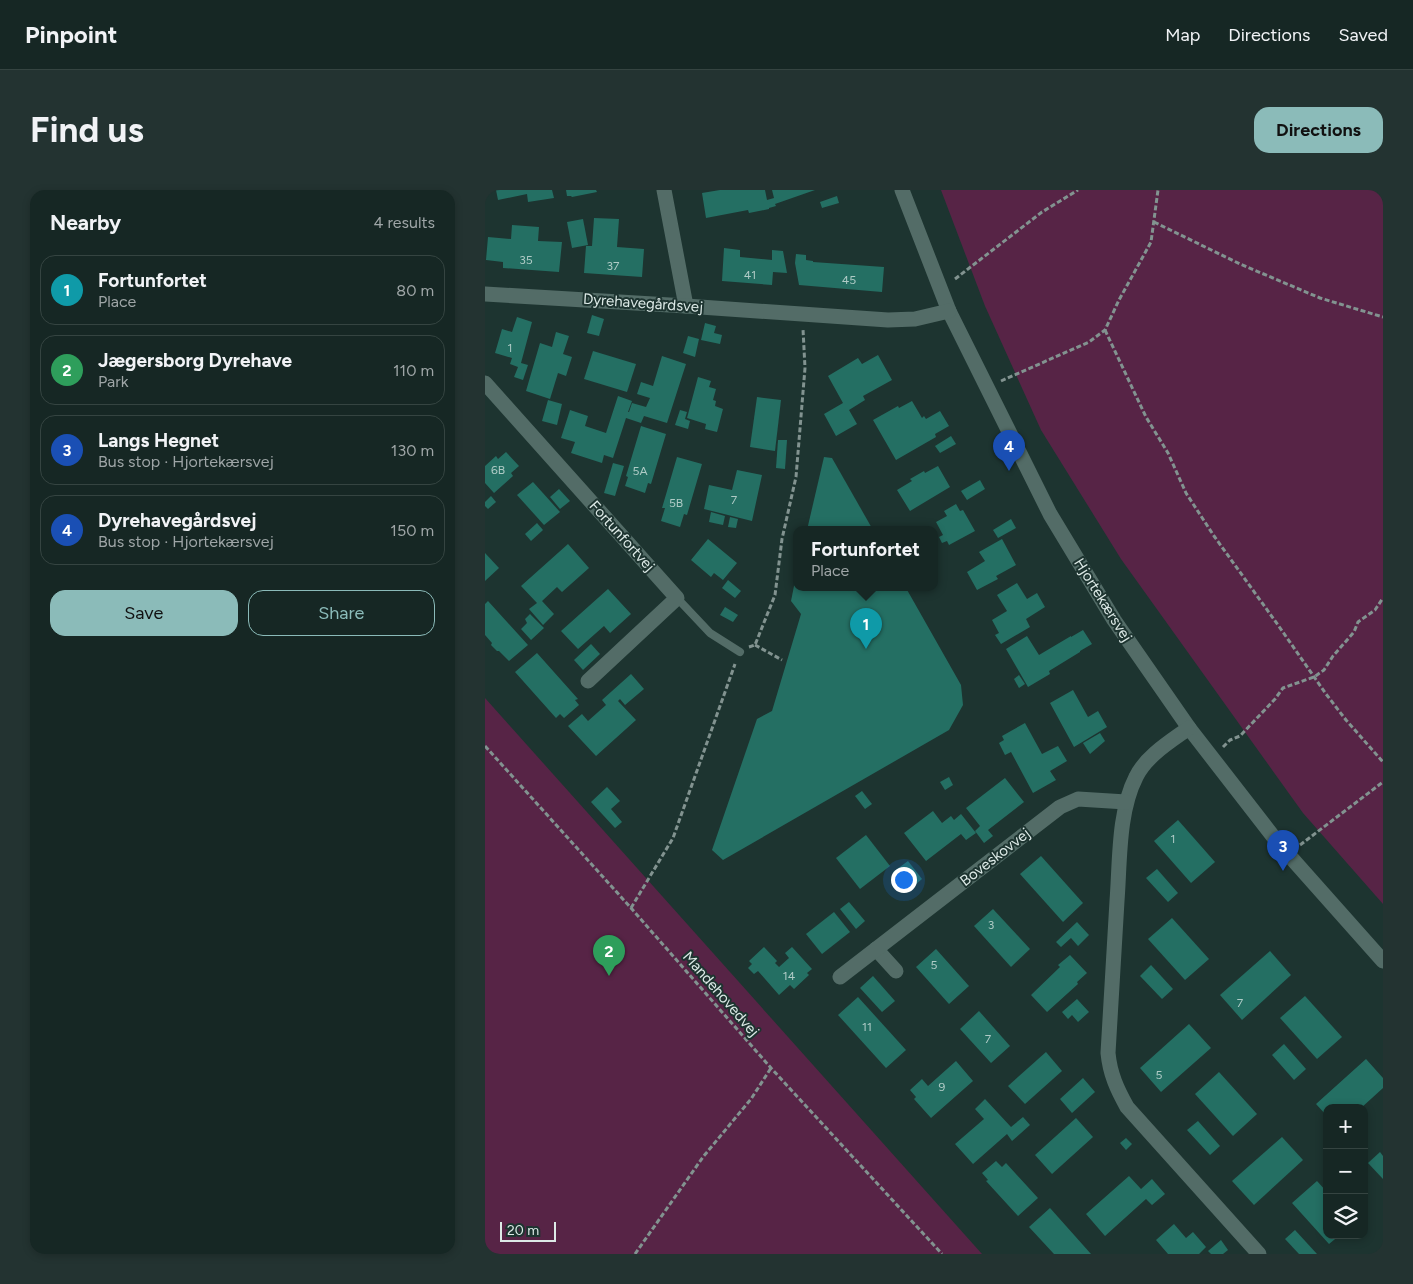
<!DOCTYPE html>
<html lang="en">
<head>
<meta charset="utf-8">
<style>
  body { margin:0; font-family:Figtree,sans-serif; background:#233331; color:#f1f3f6 }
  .controls { position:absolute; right:15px; bottom:15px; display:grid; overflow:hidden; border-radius:10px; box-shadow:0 2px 8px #0003 }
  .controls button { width:45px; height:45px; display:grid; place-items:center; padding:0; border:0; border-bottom:1px solid #354441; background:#162724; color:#f1f3f6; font:25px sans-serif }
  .scale { position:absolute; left:15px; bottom:12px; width:56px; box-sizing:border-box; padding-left:5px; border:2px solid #ddeae7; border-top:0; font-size:14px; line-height:18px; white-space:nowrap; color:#ddeae7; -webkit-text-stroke:4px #1d3430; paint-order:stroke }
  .you { position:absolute; left:418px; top:689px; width:18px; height:18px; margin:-12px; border:4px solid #fff; border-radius:50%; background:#1a73e8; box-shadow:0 0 0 8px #1a73e833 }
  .badge { display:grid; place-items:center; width:32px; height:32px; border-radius:50%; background:#8bbbb9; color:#fff; font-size:16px; font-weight:700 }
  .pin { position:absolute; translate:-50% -41px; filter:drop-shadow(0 1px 2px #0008) }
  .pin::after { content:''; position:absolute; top:26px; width:18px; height:15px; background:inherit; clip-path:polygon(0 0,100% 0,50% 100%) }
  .popup { position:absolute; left:308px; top:336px; width:145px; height:65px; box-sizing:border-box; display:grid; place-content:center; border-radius:10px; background:#162724; filter:drop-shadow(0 1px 4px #0005); font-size:16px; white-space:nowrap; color:#9ea5a6 }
  .popup b { font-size:19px; color:#f1f3f6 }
  .popup::after { content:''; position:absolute; left:50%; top:100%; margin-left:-10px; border:10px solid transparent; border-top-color:#162724 }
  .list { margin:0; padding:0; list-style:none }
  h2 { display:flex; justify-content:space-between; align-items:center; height:65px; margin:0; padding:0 20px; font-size:21px }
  h2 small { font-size:16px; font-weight:400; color:#9ea5a6 }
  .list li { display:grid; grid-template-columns:32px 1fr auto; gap:15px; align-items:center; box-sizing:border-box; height:70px; margin:0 10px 10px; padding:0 10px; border:1px solid #354441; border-radius:15px }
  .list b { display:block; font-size:19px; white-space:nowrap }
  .list p { margin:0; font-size:16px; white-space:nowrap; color:#9ea5a6 }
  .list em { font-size:16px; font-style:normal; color:#9ea5a6 }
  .actions { display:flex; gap:10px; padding:15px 20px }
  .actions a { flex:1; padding:11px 0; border:1px solid #8bbbb9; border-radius:15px; text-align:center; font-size:18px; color:#8bbbb9 }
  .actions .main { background:#8bbbb9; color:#111 }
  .icon { flex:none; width:28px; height:28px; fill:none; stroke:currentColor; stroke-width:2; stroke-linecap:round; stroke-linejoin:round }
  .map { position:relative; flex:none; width:898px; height:1064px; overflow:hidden; border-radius:15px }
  header { display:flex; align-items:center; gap:30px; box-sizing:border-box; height:70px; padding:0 25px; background:#162724; border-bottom:1px solid #354441 }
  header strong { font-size:24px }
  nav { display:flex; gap:28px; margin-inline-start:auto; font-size:18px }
  .intro { display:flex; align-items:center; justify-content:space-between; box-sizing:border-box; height:120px; padding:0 30px }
  h1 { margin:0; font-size:35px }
  .button { padding:12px 22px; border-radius:15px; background:#8bbbb9; color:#111; font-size:18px; font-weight:700 }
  main { display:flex; gap:30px; padding:0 30px }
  aside { flex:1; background:#162724; border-radius:15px; box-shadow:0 2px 8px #0003 }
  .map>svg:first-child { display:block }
</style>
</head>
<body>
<header>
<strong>Pinpoint</strong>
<nav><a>Map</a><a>Directions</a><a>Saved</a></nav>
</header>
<div class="intro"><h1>Find us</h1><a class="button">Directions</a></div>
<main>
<aside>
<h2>Nearby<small>4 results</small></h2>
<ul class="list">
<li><span class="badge" style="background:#0f9aa8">1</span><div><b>Fortunfortet</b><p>Place</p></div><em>80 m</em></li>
<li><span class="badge" style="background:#2e9e5b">2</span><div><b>Jægersborg Dyrehave</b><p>Park</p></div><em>110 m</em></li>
<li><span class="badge" style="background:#1a4fb4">3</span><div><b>Langs Hegnet</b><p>Bus stop · Hjortekærsvej</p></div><em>130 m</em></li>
<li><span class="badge" style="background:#1a4fb4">4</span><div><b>Dyrehavegårdsvej</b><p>Bus stop · Hjortekærsvej</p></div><em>150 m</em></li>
</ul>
<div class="actions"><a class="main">Save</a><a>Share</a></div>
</aside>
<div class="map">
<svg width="898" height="1064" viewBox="0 0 898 1064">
  <rect width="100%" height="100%" fill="#1d3430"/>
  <!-- green -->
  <g fill="#572446">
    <path d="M456,0H898V714L818,623L636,369L556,240L500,116Z"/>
    <path d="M0,508L497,1064H0Z"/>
  </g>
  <!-- building -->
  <g fill="#246f63">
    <path d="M11,0H67L69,8L43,12L42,4L13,10Z"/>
    <path d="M81,0H111L112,2L87,7L86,6H82Z"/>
    <path d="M235,0H280L282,10L289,8L287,0H330L290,14L291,16L284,18V19L264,23L263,20L221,28L217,3Z"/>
    <path d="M352,6L354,13L337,18L335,12Z"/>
    <path d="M109,28L134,29L132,57L159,59L157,87L99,83L101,56H107Z"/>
    <path d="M98,29L103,55L87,58L82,32Z"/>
    <path d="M27,35L54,37L53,51L77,52L74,82L18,78V72L1,70L3,47L26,49Z"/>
    <path d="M239,58L255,60V67L287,70V60L298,61L302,83L288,82L287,95L237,91Z"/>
    <path d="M311,64L321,65V70L328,71V72L399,77L397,102L314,95L310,73Z"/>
    <path d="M107,125L119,129L114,146L102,143Z"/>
    <path d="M32,127L47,132L36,173L43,175L38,190L29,187L33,177L25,174L27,168L10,163L17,139L27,142Z"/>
    <path d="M220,133L231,136L229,143L237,145L235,154L216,150Z"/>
    <path d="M71,142L84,146L78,164L87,167L81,186L73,183L65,209L41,201L55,153L67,157Z"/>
    <path d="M203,146L214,149L210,167L198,163Z"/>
    <path d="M108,161L151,174L142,202L99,189Z"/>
    <path d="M393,165L407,190L378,206L380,210L364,220L372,234L351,246L339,224L358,213L343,186L373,168L377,174Z"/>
    <path d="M177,166L201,174L182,233L159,226L156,233L141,228L128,268L119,265L117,273L86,263L90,252L76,248L85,220L103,226L100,236L121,243L133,206L147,211L143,222H144L147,213L161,217L165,208L152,204L156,192L168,196Z"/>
    <path d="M213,187L226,191L224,197L231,199L228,210L231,211L230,216L238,219L232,242L220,239L221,234L202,228Z"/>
    <path d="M272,207L296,210L290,261L265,257Z"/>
    <path d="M63,210L77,214L72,235L57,231Z"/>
    <path d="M427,211L437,228L439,226L441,229L455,221L464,236L450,244L451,247L411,270L388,230L413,216L414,218Z"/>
    <path d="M195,220L202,222L200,229L205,231L203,239L190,235Z"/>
    <path d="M156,236L181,244L166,294L163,293L160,303L140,296L143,287L141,286Z"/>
    <path d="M466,246L471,254L455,263L450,256Z"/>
    <path d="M293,250H302L300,279L291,278Z"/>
    <path d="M21,262L34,276L26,283L28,286L9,303L0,293V276L11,266L13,269Z"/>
    <path d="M192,267L217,274L202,325L199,324L195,337L176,331L180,318H177Z"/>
    <path d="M339,267L347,268L388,340H322Z"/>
    <path d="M128,273L139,276L130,306L119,303Z"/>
    <path d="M453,276L465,297L425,321L412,300L427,291L425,289L439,281L440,283Z"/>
    <path d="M252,280L277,285L267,331L219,319L224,295L247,300Z"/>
    <path d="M495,290L500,299L482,310L476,301Z"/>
    <path d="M48,292L75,322L59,335L32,305Z"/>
    <path d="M74,299L85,311L75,319L65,307Z"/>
    <path d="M6,306L11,312L3,319L0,316V312Z"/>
    <path d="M471,314L475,321L478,320L490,341L464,355L462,351L457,353L454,347L458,345L451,332L462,326L459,321Z"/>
    <path d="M226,322L240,326L238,335L224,332Z"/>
    <path d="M245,327L253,329L251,338L243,337Z"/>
    <path d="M526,329L531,338L513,348L508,340Z"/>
    <path d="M52,333L58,340L46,351L40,344Z"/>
    <path d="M223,349L252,373L238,390L229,383L226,387L206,370Z"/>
    <path d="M517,349L531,375L511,386L513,389L492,400L482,382L500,371L494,362Z"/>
    <path d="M83,354L104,378L77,402L72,397L57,411L69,424L58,435L44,419L52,413L36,396Z"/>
    <path d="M0,363L14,378L0,391Z"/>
    <path d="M311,386L312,398H421L476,495L478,515L464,540L238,670L227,660L272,529L287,521L316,424L306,411Z"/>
    <path d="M243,390L256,401L250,408L237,398Z"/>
    <path d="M532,393L542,409L552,403L560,417L541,429L545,437L516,454L510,445L514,443L507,430L522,421L512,405Z"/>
    <path d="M123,399L146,424L125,443L119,436L93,459L76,441Z"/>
    <path d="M3,411L43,455L24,471L14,461H12L6,455L7,453L0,445V414Z"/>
    <path d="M240,417L253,425L248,432L235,425Z"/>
    <path d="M45,424L59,438L46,450L36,439L42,433L40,429Z"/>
    <path d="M598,440L607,454L595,461V462L564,481L565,484L543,497L521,459L542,446L554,465L586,446V447Z"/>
    <path d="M106,454L115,464L98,480L89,470Z"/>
    <path d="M52,463L93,509L90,510L94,515L79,528L75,524L71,528L30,482Z"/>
    <path d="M146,484L159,499L140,515L135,509L133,511L151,530L111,566L83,536L97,524L103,531L121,515L117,510Z"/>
    <path d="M534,485L540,494L534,498L529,489Z"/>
    <path d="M588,500L603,527L613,521L622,537L589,557L565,513Z"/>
    <path d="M540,533L557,564L573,556L582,571L565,581L571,590L548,603L526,562L520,565L514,553L519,550L517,546Z"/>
    <path d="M615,543L620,551L605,564L598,553Z"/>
    <path d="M464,587L468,595L460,600L455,592Z"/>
    <path d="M520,588L539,612L503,640L508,646L499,653L490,641L495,636L481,618Z"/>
    <path d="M122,597L135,611L126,619L137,632L130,638L106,612Z"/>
    <path d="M377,601L387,614L380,619L370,606Z"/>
    <path d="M448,621L457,633L466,626L469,630L476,624L491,643L481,650L476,644L441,671L419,643Z"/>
    <path d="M693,630L730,672L706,693L669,651Z"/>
    <path d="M381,645L405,676L375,699L351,668Z"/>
    <path d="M556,666L598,713L578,732L535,684Z"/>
    <path d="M423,671L437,689L423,701L408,682Z"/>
    <path d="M672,679L693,703L683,712L661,688Z"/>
    <path d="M364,712L380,731L371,739L355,719Z"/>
    <path d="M508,719L545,759L526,777L489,736Z"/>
    <path d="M349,722L365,742L337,764L321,744Z"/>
    <path d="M687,728L724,769L700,790L663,749Z"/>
    <path d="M592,732L604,745L593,756L586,748L576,757L571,752Z"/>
    <path d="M279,757L292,771L290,773L294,777L304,768L300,763L307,757L327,779L322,783L324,785L309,799L305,795L294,805L273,781L269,784L263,778L267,774L264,771Z"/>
    <path d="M451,759L484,796L464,814L431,777Z"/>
    <path d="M785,761L806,785L757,830L735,805Z"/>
    <path d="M585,765L602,783L592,792L593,794L562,822L546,805L575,777L573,775Z"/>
    <path d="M666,775L688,799L677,809L655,786Z"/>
    <path d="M388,786L410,811L397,822L375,798Z"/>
    <path d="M820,806L857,847L832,869L795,828Z"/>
    <path d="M373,807L421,860L401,878L353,825Z"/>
    <path d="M592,809L604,822L593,832L587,825L583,829L577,822Z"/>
    <path d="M494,821L525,856L506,873L475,839Z"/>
    <path d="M704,834L726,858L676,902L655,878Z"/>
    <path d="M799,854L821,879L809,890L787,865Z"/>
    <path d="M561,862L577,881L540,914L523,896Z"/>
    <path d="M881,869L898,888V898L876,918H842V926L831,914Z"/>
    <path d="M471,871L488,891L446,928L429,909L431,907L425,900L437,889L443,896Z"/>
    <path d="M734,882L772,924L748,946L710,904Z"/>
    <path d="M598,888L610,902L587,923L575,909Z"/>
    <path d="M500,909L526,937L538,927L545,935L527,951L522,944L488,974L470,954L499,929L490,919Z"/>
    <path d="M591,928L608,947L567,984L550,965Z"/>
    <path d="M713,931L735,956L725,965L702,940Z"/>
    <path d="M797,947L818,970L769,1015L747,991Z"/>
    <path d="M641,948L647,954L641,960L635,953Z"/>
    <path d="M895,962L898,966V989L883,973Z"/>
    <path d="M511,971L517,977L521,973L553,1008L533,1026L501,991L503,990L497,983Z"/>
    <path d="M644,986L656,999L667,989L680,1004L667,1015L661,1009L620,1046L601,1024Z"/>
    <path d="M832,991L842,1002V1045H855L844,1054L807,1013Z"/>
    <path d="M565,1018L606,1064H569L544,1037Z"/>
    <path d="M689,1034L701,1048L708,1042L721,1057L714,1064H683L671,1050Z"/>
    <path d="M810,1040L832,1064H814L800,1049Z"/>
    <path d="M736,1050L743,1060L738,1064H726L723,1061Z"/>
  </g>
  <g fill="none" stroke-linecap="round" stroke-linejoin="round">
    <!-- path -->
    <g stroke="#829390" stroke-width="3" stroke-dasharray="5 2.5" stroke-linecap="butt">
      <path d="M669,32L755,74L835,108L898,127"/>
      <path d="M470,89L557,22L593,0"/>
      <path d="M620,140L661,227L683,263L701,303L729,346L793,435L841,504L861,530L898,572"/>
      <path d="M516,191L604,152L620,140L634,110L666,52L673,0"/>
      <path d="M270,455L297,470"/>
      <path d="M264,457L270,455L290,405L297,349L311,287L320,178L318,139"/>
      <path d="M0,556L146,718L286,878L457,1064"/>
      <path d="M738,557L745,550L755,546L790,509L798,498L829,487L839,480L848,466L869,442L873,432L890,420L898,408"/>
      <path d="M815,655L898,592"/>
      <path d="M146,718L188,648L250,474"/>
      <path d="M150,1064L218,967L266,909L286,878"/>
    </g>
    <!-- service -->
    <path stroke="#536c67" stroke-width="8" d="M192,408L225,443L255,462"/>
    <!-- minor -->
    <g stroke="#536c67" stroke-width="15">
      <path d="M179,0L201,116"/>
      <path d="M417,0L464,121L565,324L629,430L704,538L794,654L898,771"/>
      <path d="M0,104L201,116L403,130L430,129L464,121"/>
      <path d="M0,193L192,408L103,491"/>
      <path d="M704,538C686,551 661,566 651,587C633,622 635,672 632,711C629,762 626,812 623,863C625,884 632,899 642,917L774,1064"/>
      <path d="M391,759L411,781"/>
      <path d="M355,787L575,617L593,609L641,612"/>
    </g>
  </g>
  <g text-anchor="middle" stroke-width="4" stroke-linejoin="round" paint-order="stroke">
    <!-- number labels -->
    <g font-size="12" fill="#afcbc6">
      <text x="41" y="74">35</text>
      <text x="128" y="80">37</text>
      <text x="265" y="89">41</text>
      <text x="364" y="94">45</text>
      <text x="25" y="162">1</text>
      <text x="13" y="284">6B</text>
      <text x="155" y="285">5A</text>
      <text x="249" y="314">7</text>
      <text x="191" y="317">5B</text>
      <text x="688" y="653">1</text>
      <text x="506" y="739">3</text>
      <text x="449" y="779">5</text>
      <text x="304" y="790">14</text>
      <text x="755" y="817">7</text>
      <text x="382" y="841">11</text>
      <text x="503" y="853">7</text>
      <text x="674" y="889">5</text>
      <text x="457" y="901">9</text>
    </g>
    <!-- street labels -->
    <g font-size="15" fill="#ddeae7" stroke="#1d3430">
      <text transform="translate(158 113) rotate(4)" y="5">Dyrehavegårdsvej</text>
      <text transform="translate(137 346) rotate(48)" y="5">Fortunfortvej</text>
      <text transform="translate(618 410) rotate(58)" y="5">Hjortekærsvej</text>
      <text transform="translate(510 667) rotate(-38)" y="5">Boveskovvej</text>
      <text transform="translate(236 804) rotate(49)" y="5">Mandehovedvej</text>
    </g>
  </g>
</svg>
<div class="controls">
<button>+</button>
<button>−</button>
<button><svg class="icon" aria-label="layers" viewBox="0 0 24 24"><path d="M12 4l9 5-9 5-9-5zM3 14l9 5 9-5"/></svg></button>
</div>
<div class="scale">20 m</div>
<div class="you"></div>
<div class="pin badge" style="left:381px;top:459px;background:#0f9aa8">1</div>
<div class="popup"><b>Fortunfortet</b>Place</div>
<div class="pin badge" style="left:124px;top:786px;background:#2e9e5b">2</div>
<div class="pin badge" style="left:798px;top:681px;background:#1a4fb4">3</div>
<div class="pin badge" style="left:524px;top:281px;background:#1a4fb4">4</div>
</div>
</main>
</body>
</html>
